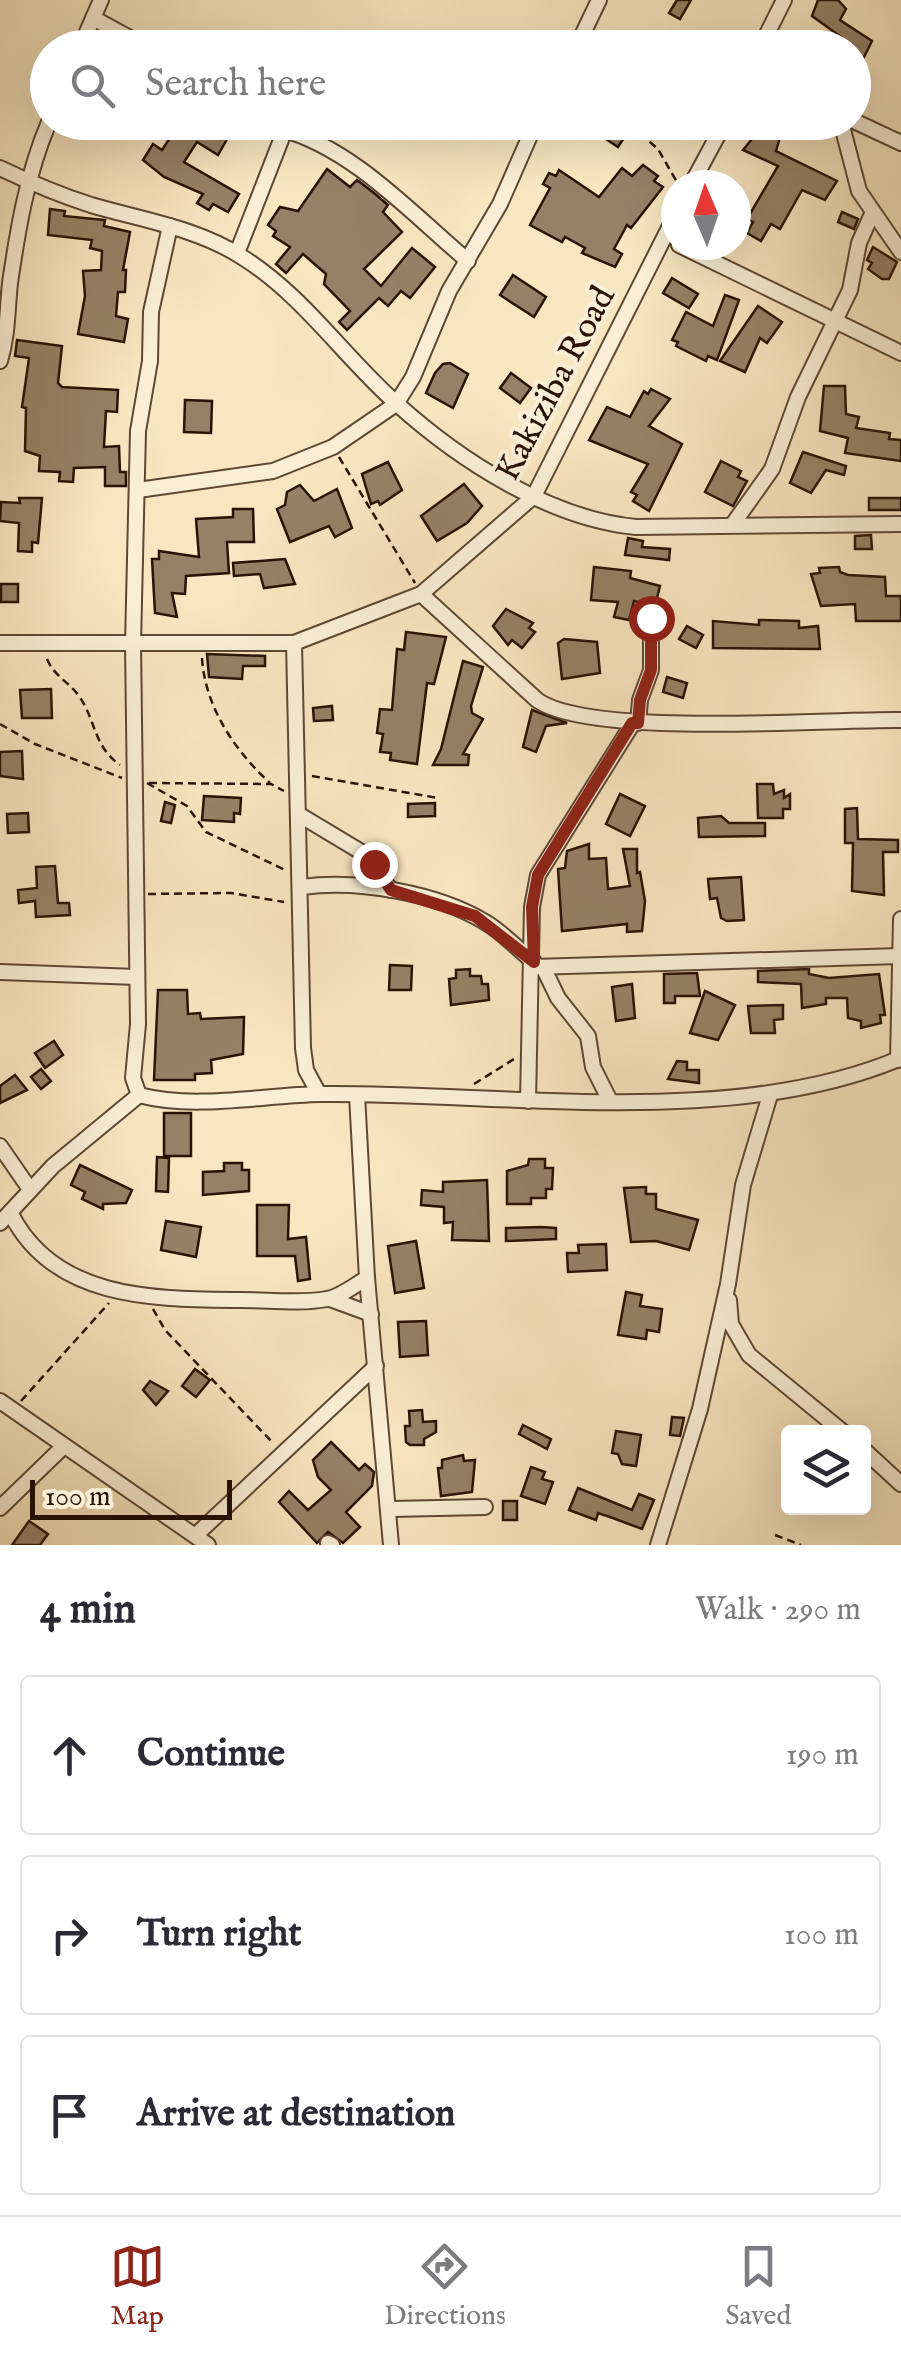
<!DOCTYPE html>
<html lang="en">
<head>
<meta charset="utf-8">
<style>
  body { margin:0; font-family:"IM FELL English",serif; background:#f2f2f3; color:#2b2b33 }
  .controls { position:absolute; right:30px; bottom:30px; display:grid; overflow:hidden; border-radius:10px; box-shadow:0 10px 40px #0002 }
  .controls button { width:90px; height:90px; display:grid; place-items:center; padding:0; border:0; border-bottom:2px solid #e1e1e2; background:#fff; color:#2b2b33; font:50px sans-serif }
  .compass { position:absolute; left:661px; top:170px; width:90px; height:90px; border-radius:50%; background:#fff; box-shadow:0 10px 40px #0002; rotate:358deg }
  .scale { position:absolute; left:30px; bottom:25px; width:202px; box-sizing:border-box; padding-left:10px; border:5px solid #2a1304; border-top:0; font-size:28px; line-height:35px; white-space:nowrap; color:#2a1304; -webkit-text-stroke:8px #faefd6; paint-order:stroke }
  .stop { position:absolute; width:30px; height:30px; margin:-22px; border:8px solid #8f2418; border-radius:50%; background:#fff }
  .stop.end { background:#8f2418; border-color:#fff; box-shadow:0 2px 10px #0008 }
  .list { margin:0; padding:0; list-style:none }
  h2 { display:flex; justify-content:space-between; align-items:center; height:130px; margin:0; padding:0 40px; font-size:42px }
  h2 small { font-size:32px; font-weight:400; color:#7c7c81 }
  .list li { display:grid; grid-template-columns:65px 1fr auto; gap:30px; align-items:center; box-sizing:border-box; height:160px; margin:0 20px 20px; padding:0 20px; border:2px solid #e1e1e2; border-radius:10px }
  .list b { display:block; font-size:38px; white-space:nowrap }
  .list em { font-size:32px; font-style:normal; color:#7c7c81 }
  .icon { flex:none; width:55px; height:55px; fill:none; stroke:currentColor; stroke-width:2; stroke-linecap:round; stroke-linejoin:round }
  .map { position:relative; flex:none; width:901px; height:1545px; overflow:hidden }
  .search { position:absolute; background:#fff; box-shadow:0 10px 40px #0002; left:30px; right:30px; top:30px; height:110px; display:flex; align-items:center; gap:25px; box-sizing:border-box; padding:0 35px; border-radius:55px; color:#7c7c81; font-size:38px }
  .sheet { height:670px; background:#fff }
  nav { display:flex; justify-content:space-around; align-items:center; box-sizing:border-box; height:140px; border-top:2px solid #e1e1e2; background:#fff; font-size:28px; color:#7c7c81 }
  nav a { display:grid; justify-items:center; gap:5px }
  nav .on { color:#8f2418 }
  .map>svg:first-child { display:block }
</style>
</head>
<body>
<div class="map">
<svg width="901" height="1545" viewBox="0 0 901 1545">
  <rect width="100%" height="100%" fill="#f8e6c0"/>
  <filter id="stains"><feTurbulence type="fractalNoise" baseFrequency=".002" numOctaves="4"/><feColorMatrix values="0 0 0 0 .2 0 0 0 0 .09 0 0 0 0 .02 0 0 0 .5 -.17"/></filter>
  <radialGradient id="worn" r=".72"><stop offset=".6" stop-color="#630" stop-opacity="0"/><stop offset="1" stop-color="#630" stop-opacity=".3"/></radialGradient>
  <!-- building -->
  <g fill="#958166" stroke="#2a1304" stroke-width="2.5">
    <path d="M677,0H691L680,19L669,13Z"/>
    <path d="M818,0H838L846,9L840,20L872,41L854,77V48H839L844,39L812,16Z"/>
    <path d="M159,122H226L234,127L218,155L197,142L184,162L239,194L228,212L213,204L209,210L197,203L203,194L164,177L143,160L153,144L162,150L174,132Z"/>
    <path d="M580,122H618L629,130L618,147Z"/>
    <path d="M764,124L781,134L776,151L837,181L825,200L802,190L780,229L771,224L761,241L747,233L753,222L747,219L778,166L743,150Z"/>
    <path d="M643,165L658,176L654,181L663,187L631,228L627,225L614,249L622,254L615,267L582,253L585,248L565,237L562,242L530,225L550,188L543,184L549,173L556,176L559,170L599,197L622,168L632,176Z"/>
    <path d="M327,169L350,187L357,180L374,193L388,205L383,212L402,232L364,269L381,286L412,248L435,267L410,298L401,291L388,306L379,298L347,330L339,322L350,311L324,284L326,274L303,254L286,273L276,264L290,247L273,236L276,231L268,225L280,207L298,211Z"/>
    <path d="M50,209L65,211L64,216L105,220L104,226L130,232L123,270H126L125,292H118L116,316L128,319L124,342L78,334L85,296L83,271L101,270L102,251L90,248L92,240L48,235Z"/>
    <path d="M842,212L858,219L854,229L838,222Z"/>
    <path d="M873,247L897,262L889,279H882L868,269L872,263L867,260Z"/>
    <path d="M513,275L546,297L534,317L500,295Z"/>
    <path d="M672,278L698,294L689,308L663,293Z"/>
    <path d="M725,295L739,300L717,360L708,356L706,361L676,346L678,342L672,340L686,312L713,326Z"/>
    <path d="M758,306L782,322L767,343L760,338L745,372L720,361Z"/>
    <path d="M17,340L62,346L58,383L62,387L118,390L117,412L106,411L104,447L119,446L120,472H126V486H105V467L74,468L73,482L59,481L60,472L39,471L40,456L25,451L26,408L22,407L29,358L15,356Z"/>
    <path d="M450,363L468,374L453,408L426,393L435,373L443,364Z"/>
    <path d="M511,373L531,388L520,403L500,388Z"/>
    <path d="M824,386H845L846,414L859,417L856,428L890,433L889,439L901,440V461L845,453L848,438L820,431Z"/>
    <path d="M651,389L670,399L649,426L682,444L649,511L633,501L637,495L631,492L648,464L589,440L607,407L630,417L644,391L648,394Z"/>
    <path d="M185,400L212,401L211,433L184,432Z"/>
    <path d="M803,452L846,466L844,475L826,470L811,493L790,483Z"/>
    <path d="M721,461L741,471L738,477L747,481L733,506L705,492Z"/>
    <path d="M388,462L402,490L380,505L378,501L371,504L362,474Z"/>
    <path d="M464,484L482,506L467,523L437,541L421,516Z"/>
    <path d="M300,485L314,501L337,489L352,528L335,537L329,526L290,542L277,509L285,505L287,492Z"/>
    <path d="M19,498H42L38,543L32,542V552L18,551L19,523L0,521L1,502L20,503Z"/>
    <rect x="869" y="498" width="32" height="12"/>
    <path d="M233,509H253L254,542H227L229,573L186,576L185,594L172,593L177,617L155,613L152,559H159V551L199,557L196,519L233,517Z"/>
    <path d="M871,535L872,549H855V536Z"/>
    <path d="M628,538L643,541L642,547L670,549L669,560L625,555Z"/>
    <path d="M285,559L295,584L264,588L260,574L234,576L233,563Z"/>
    <path d="M594,567L631,571L630,578L660,586L655,606L634,601L629,620L614,617L618,602L591,600Z"/>
    <path d="M839,567L840,572L848,575L885,577L886,596H901V621H856L855,604L821,606L811,574L820,573L819,568Z"/>
    <rect x="1" y="584" width="17" height="18"/>
    <path d="M506,609L533,623L529,628L535,632L522,648L512,640L508,645L493,626Z"/>
    <path d="M759,620L799,621V628L818,626L820,649L713,648V621L759,625Z"/>
    <path d="M687,626L703,635L696,648L679,639Z"/>
    <path d="M406,632L446,637L434,684L427,683L417,764L390,760L391,753L380,752L383,734L377,733L380,709L392,710L397,649L404,650Z"/>
    <path d="M564,639L597,642L600,673L562,679L558,643Z"/>
    <path d="M207,654L265,656V666H243L242,679L209,677Z"/>
    <path d="M463,661L483,667L471,706L472,713L483,719L463,754L469,755L468,765H433L441,749Z"/>
    <path d="M667,677L687,683L683,698L663,692Z"/>
    <path d="M51,689L52,718H22L20,690Z"/>
    <path d="M332,706L333,720L314,721L313,708Z"/>
    <path d="M532,710L567,723L546,726L536,752L523,747Z"/>
    <path d="M22,751L23,779L0,776V752Z"/>
    <path d="M757,784H773L774,794L784,790V798L790,794V809H783V818H758Z"/>
    <path d="M620,794L645,806L630,836L606,824Z"/>
    <path d="M204,796L241,798L240,814L234,813V822L202,820Z"/>
    <path d="M165,802L175,805L171,823L161,821Z"/>
    <path d="M435,803V816L408,817V804Z"/>
    <path d="M857,808L858,839L898,840V852H883L884,895L852,891L853,843H845V809Z"/>
    <path d="M28,813L29,832L8,833L7,814Z"/>
    <path d="M721,816L729,823H765V836L699,837L698,818Z"/>
    <path d="M589,844V859L606,858L608,889L630,886L623,849H637V873L640,872L645,901L642,931L627,932V924L562,931L558,869L565,868L567,851Z"/>
    <path d="M55,866L58,903H69L70,915L36,917L35,901L19,903L18,890L37,888L36,867Z"/>
    <path d="M741,877L744,920L727,921L721,918L717,898L710,899L708,879Z"/>
    <path d="M390,965L412,966L411,990H389Z"/>
    <path d="M470,969V976H481L482,984H488L489,1000L451,1005L449,979L456,978V970Z"/>
    <path d="M809,969V974L829,978L879,974L885,1015H880L881,1023L861,1028V1021L848,1018L847,998H826V1004L802,1008L801,984L758,982V971Z"/>
    <path d="M697,973L700,996H675V1003H664V974Z"/>
    <path d="M632,984L635,1018L616,1021L612,987Z"/>
    <path d="M158,990H187L188,1014L200,1013L201,1019L244,1017L243,1054L211,1060L212,1073L195,1074V1080H154Z"/>
    <path d="M705,991L735,1005L718,1040L690,1033Z"/>
    <path d="M783,1005V1019L774,1020L775,1033H751L748,1006Z"/>
    <path d="M54,1041L63,1055L45,1068L35,1053Z"/>
    <path d="M677,1061L687,1062V1070H699V1083L668,1079Z"/>
    <path d="M41,1069L51,1081L41,1089L31,1077Z"/>
    <path d="M15,1075L27,1090L0,1103V1086Z"/>
    <rect x="164" y="1113" width="27" height="43"/>
    <path d="M157,1157L169,1158L168,1192L156,1191Z"/>
    <path d="M529,1159H545V1168H553L552,1189H546V1198H531V1204H507V1171L528,1165Z"/>
    <path d="M224,1163H242V1170H249V1191L203,1195V1172L224,1171Z"/>
    <path d="M80,1165L132,1190L126,1203L103,1204V1209L82,1199L85,1192L71,1185Z"/>
    <path d="M487,1180L489,1241L452,1240L453,1222L444,1223V1207L421,1205L422,1190L443,1192V1182Z"/>
    <path d="M646,1187V1194H656V1209L698,1220L689,1250L656,1241L631,1242L624,1188Z"/>
    <path d="M257,1205H289L288,1239L306,1237L310,1279L298,1281L295,1256H257Z"/>
    <path d="M166,1221L201,1227L196,1257L161,1250Z"/>
    <path d="M541,1227L556,1228V1239L506,1241V1228Z"/>
    <path d="M416,1241L424,1288L395,1293L388,1246Z"/>
    <path d="M606,1244L607,1270L568,1272L567,1253H579L578,1245Z"/>
    <path d="M626,1292L642,1295L640,1306L662,1309L659,1332L647,1330L646,1339L618,1335Z"/>
    <path d="M426,1321L428,1355L400,1357L398,1322Z"/>
    <path d="M195,1369L210,1380L196,1397L182,1386Z"/>
    <path d="M150,1381L168,1391L156,1405L143,1390Z"/>
    <path d="M422,1410L423,1422L436,1421V1432L424,1439V1445H410L406,1442L405,1426H410L409,1411Z"/>
    <path d="M672,1417L684,1418L680,1436L670,1435Z"/>
    <path d="M523,1425L551,1439L547,1449L519,1434Z"/>
    <path d="M616,1431L641,1435L636,1466L622,1464L618,1454L612,1453Z"/>
    <path d="M331,1442L359,1470L365,1464L374,1472L372,1486L346,1512L360,1527L343,1543L328,1532L317,1543L279,1502L289,1491L308,1510L331,1490L318,1477L313,1460Z"/>
    <path d="M463,1455L464,1461L475,1460L472,1492L441,1496L438,1468H442V1460Z"/>
    <path d="M531,1467L545,1472L542,1479L553,1482L545,1504L521,1496Z"/>
    <path d="M578,1488L632,1510L639,1494L654,1500L642,1529L610,1517L598,1513L596,1520L569,1510Z"/>
    <rect x="503" y="1501" width="14" height="19"/>
    <path d="M29,1521L48,1534L40,1545H12Z"/>
  </g>
  <g fill="none" stroke-linecap="round" stroke-linejoin="round">
    <defs>
      <g id="minor">
        <path d="M93,18L148,48"/>
        <path d="M80,48L101,0"/>
        <path d="M576,48L599,0"/>
        <path d="M760,48L784,0"/>
        <path d="M854,121L901,143"/>
        <path d="M841,122L859,191L901,252"/>
        <path d="M281,129C353,148 413,215 468,261"/>
        <path d="M0,168C29,182 60,195 91,205C142,220 197,228 242,257C303,295 343,356 396,403C459,460 550,519 636,527L901,524"/>
        <path d="M691,185L725,122"/>
        <path d="M170,226L151,312L150,361L138,431L133,644L138,1024L133,1078L139,1095C195,1110 263,1095 321,1094C502,1092 732,1130 901,1058"/>
        <path d="M679,245L901,353"/>
        <path d="M237,253L281,140L277,123"/>
        <path d="M0,361C8,334 7,311 10,283C18,228 27,174 49,122"/>
        <path d="M138,490L273,471L333,447L396,404L413,377L449,291L500,204L536,122"/>
        <path d="M733,524L772,469L798,397L850,290L859,243L872,214"/>
        <path d="M421,594L537,700C591,738 825,719 901,720"/>
        <path d="M0,643H294L421,594L534,496L676,214"/>
        <path d="M294,643L303,1048L306,1070L319,1094"/>
        <path d="M638,723L640,700L651,670V618"/>
        <path d="M298,814L363,853L391,890"/>
        <path d="M302,887C357,879 437,893 485,922C504,933 517,949 534,962"/>
        <path d="M534,967L900,956"/>
        <path d="M543,967L558,998L588,1036L593,1067L609,1099"/>
        <path d="M0,972L137,977"/>
        <path d="M898,1060L901,919"/>
        <path d="M357,1095L367,1278L391,1545"/>
        <path d="M528,1101L532,907L538,875L633,723"/>
        <path d="M0,1146L29,1188"/>
        <path d="M11,1214C55,1301 157,1299 242,1300C269,1300 300,1304 327,1299C340,1297 355,1285 367,1278"/>
        <path d="M0,1223L53,1166L139,1095"/>
        <path d="M330,1299L371,1314"/>
        <path d="M729,1300L731,1324L749,1355L843,1432"/>
        <path d="M0,1401L208,1545"/>
        <path d="M864,1450L901,1484"/>
        <path d="M0,1508L64,1446"/>
        <path d="M391,1509L485,1507"/>
        <path d="M197,1534L376,1366"/>
        <path d="M328,1543L332,1545"/>
        <path d="M658,1545L700,1409L728,1284L743,1185L770,1095"/>
      </g>
    </defs>
    <!-- minor casing -->
    <use href="#minor" stroke="#5e4833" stroke-width="18"/>
    <!-- path -->
    <g stroke="#2a1304" stroke-width="2.5" stroke-dasharray="8 5" stroke-linecap="butt">
      <path d="M634,122L637,131L658,149L678,184"/>
      <path d="M339,457L415,583"/>
      <path d="M202,658C205,707 235,751 270,783"/>
      <path d="M47,659C54,676 69,682 79,696C96,720 93,746 120,765"/>
      <path d="M0,724L35,744L122,778"/>
      <path d="M312,776L438,798"/>
      <path d="M147,783L187,806L206,832L285,870"/>
      <path d="M149,783L271,784L284,791"/>
      <path d="M148,894L231,893L284,902"/>
      <path d="M474,1084L514,1059"/>
      <path d="M153,1309L165,1330L274,1444"/>
      <path d="M21,1401L109,1303"/>
      <path d="M775,1535L801,1545"/>
    </g>
    <!-- minor -->
    <use href="#minor" stroke="#faefd6" stroke-width="14"/>
  </g>
  <g fill="none" stroke-linecap="round" stroke-linejoin="round">
    <!-- route -->
    <path stroke="#8f2418" stroke-width="12" d="M374,864L391,890L475,916L534,962L532,907L538,875L632,723H638L640,700L651,670V618"/>
  </g>
  <g text-anchor="middle" stroke-width="8" stroke-linejoin="round" paint-order="stroke">
    <!-- street labels -->
    <g font-size="35" fill="#2a1304" stroke="#faefd6">
      <text transform="translate(554 383) rotate(-62)" y="12">Kakiziba Road</text>
    </g>
  </g>
  <rect width="100%" height="100%" filter="url(#stains)"/>
  <rect width="100%" height="100%" fill="url(#worn)"/>
</svg>
<div class="controls">
<button><svg class="icon" aria-label="layers" viewBox="0 0 24 24"><path d="M12 4l9 5-9 5-9-5zM3 14l9 5 9-5"/></svg></button>
</div>
<svg class="compass" viewBox="-18 -18 36 36"><path d="M0-13l5 13h-10z" fill="#e53935"/><path d="M0 13l5-13h-10z" fill="#7c7c81"/></svg>
<div class="scale">100 m</div>
<div class="stop" style="left:651px;top:618px"></div>
<div class="stop end" style="left:374px;top:864px"></div>
<div class="search"><svg class="icon" aria-label="search" viewBox="0 0 24 24"><circle cx="10" cy="10" r="6"/><path d="M15 15l6 6"/></svg>Search here</div>
</div>
<section class="sheet">
<h2>4 min<small>Walk · 290 m</small></h2>
<ul class="list">
<li><svg class="icon" aria-label="ahead" viewBox="0 0 24 24"><path d="M12 20V5M6 11l6-6 6 6"/></svg><div><b>Continue</b></div><em>190 m</em></li>
<li><svg class="icon" aria-label="right" viewBox="0 0 24 24"><path d="M7 20v-9h11M14 6l5 5-5 5"/></svg><div><b>Turn right</b></div><em>100 m</em></li>
<li><svg class="icon" aria-label="arrive" viewBox="0 0 24 24"><path d="M6 21V4h12l-3 4 3 4H6"/></svg><div><b>Arrive at destination</b></div></li>
</ul>
</section>
<nav>
<a class="on"><svg class="icon" aria-label="map" viewBox="0 0 24 24"><path d="M3 6l6-2 6 2 6-2v14l-6 2-6-2-6 2zM9 4v14M15 6v14"/></svg>Map</a>
<a><svg class="icon" aria-label="directions" viewBox="0 0 24 24"><path d="M12 3l9 9-9 9-9-9zM9 14v-3h6M13 9l2 2-2 2"/></svg>Directions</a>
<a><svg class="icon" aria-label="saved" viewBox="0 0 24 24"><path d="M7 4h10v16l-5-4-5 4z"/></svg>Saved</a>
</nav>
</body>
</html>
